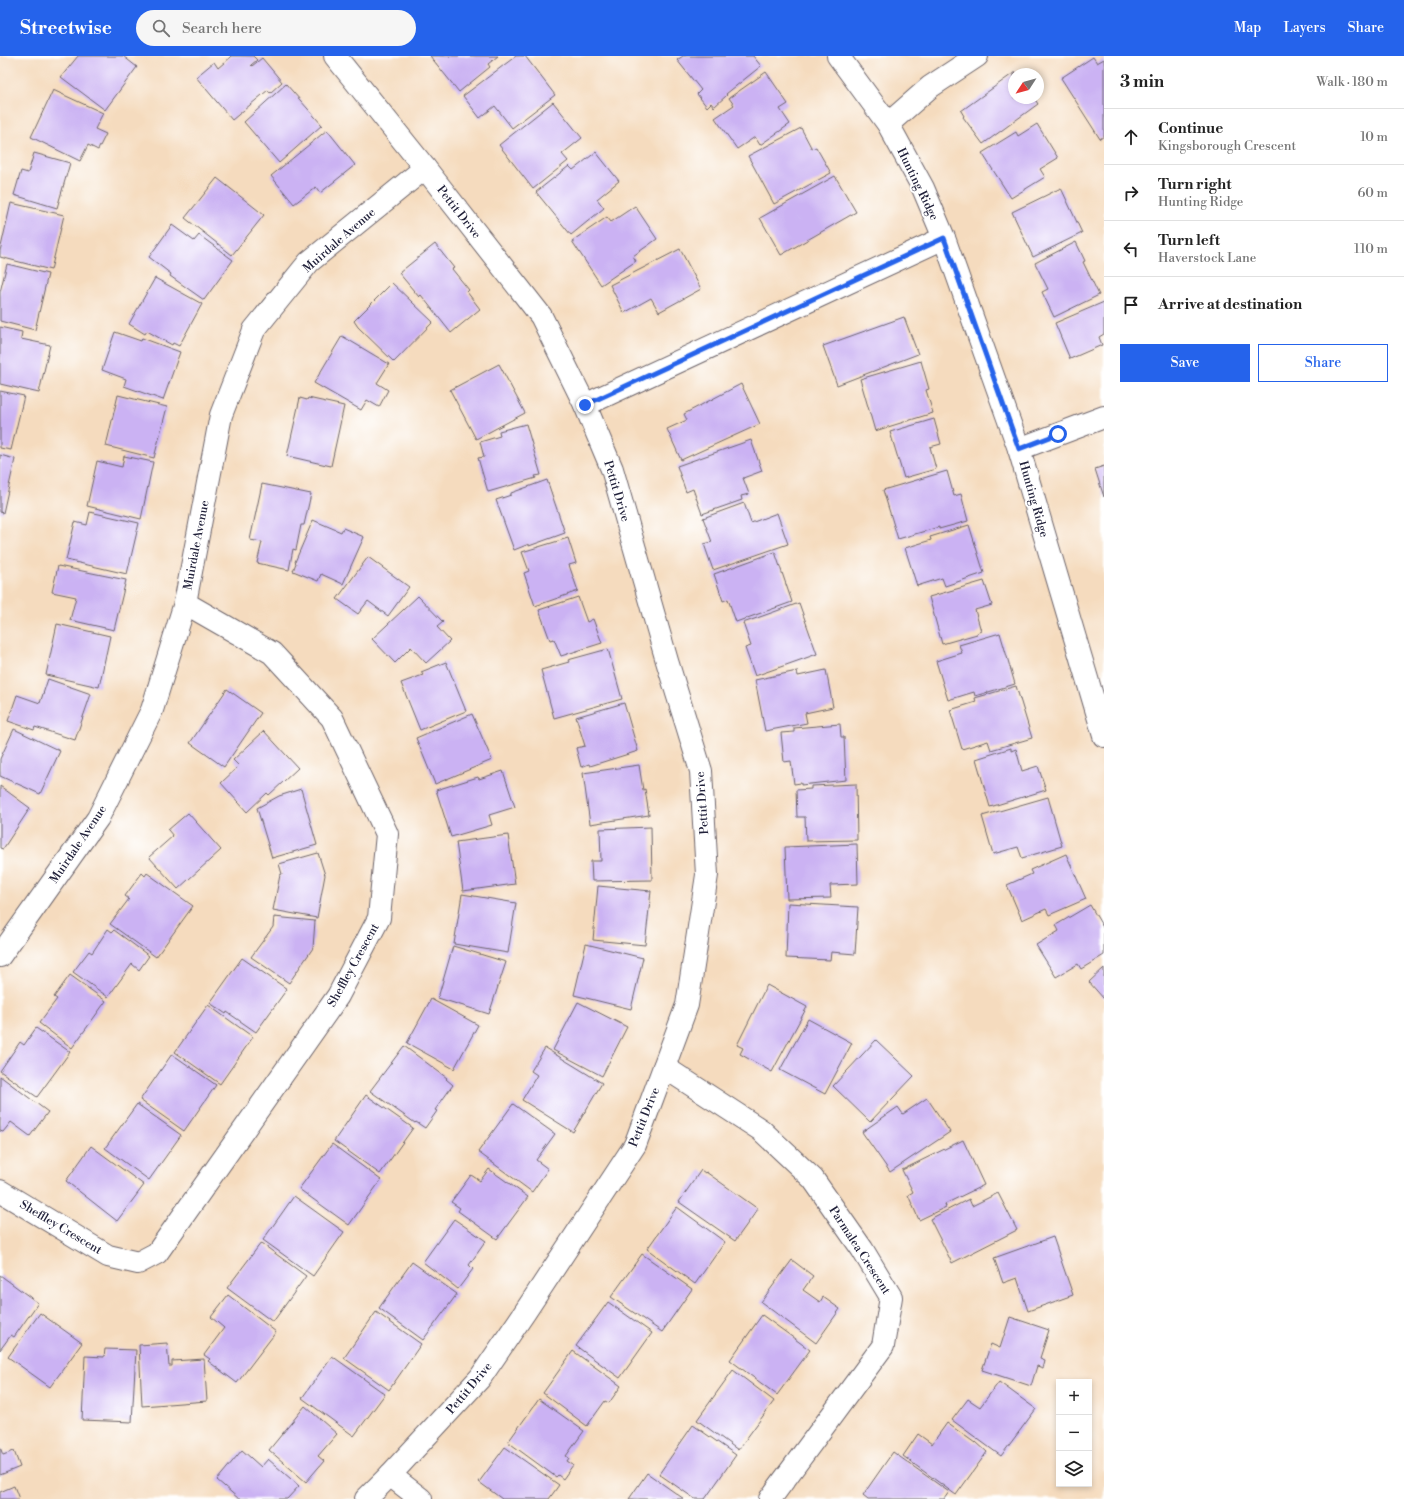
<!DOCTYPE html>
<html lang="en">
<head>
<meta charset="utf-8">
<style>
  body { margin:0; font-family:"Libre Bodoni",serif; background:#f6f6f6; color:#222 }
  .controls { position:absolute; right:12px; bottom:12px; display:grid; overflow:hidden; border-radius:0px; box-shadow:0 2px 6px #0003 }
  .controls button { width:36px; height:36px; display:grid; place-items:center; padding:0; border:0; border-bottom:1px solid #e0e0e0; background:#fff; color:#222; font:20px sans-serif }
  .compass { position:absolute; left:1008px; top:12px; width:36px; height:36px; border-radius:50%; background:#fff; box-shadow:0 2px 6px #0003; rotate:234deg }
  .stop { position:absolute; width:12px; height:12px; margin:-9px; border:3px solid #2563eb; border-radius:50%; background:#fff }
  .stop.end { background:#2563eb; border-color:#fff; box-shadow:0 1px 4px #0008 }
  .list { margin:0; padding:0; list-style:none }
  h2 { display:flex; justify-content:space-between; align-items:center; height:52px; margin:0; padding:0 16px; font-size:17px }
  h2 small { font-size:13px; font-weight:400; color:#767676 }
  .list li { display:grid; grid-template-columns:26px 1fr auto; gap:12px; align-items:center; box-sizing:border-box; height:56px; padding:0 16px; border-top:1px solid #e0e0e0 }
  .list b { display:block; font-size:15px; white-space:nowrap }
  .list p { margin:0; font-size:13px; white-space:nowrap; color:#767676 }
  .list em { font-size:13px; font-style:normal; color:#767676 }
  .actions { display:flex; gap:8px; padding:12px 16px }
  .actions a { flex:1; padding:9px 0; border:1px solid #2563eb; border-radius:0px; text-align:center; font-size:14px; color:#2563eb }
  .actions .main { background:#2563eb; color:#fff }
  .icon { flex:none; width:22px; height:22px; fill:none; stroke:currentColor; stroke-width:2; stroke-linecap:round; stroke-linejoin:round }
  .map { position:relative; flex:none; width:1104px; height:1443px; overflow:hidden }
  header { display:flex; align-items:center; gap:24px; box-sizing:border-box; height:56px; padding:0 20px; background:#2563eb; color:#fff }
  header strong { font-size:19px }
  nav { display:flex; gap:22px; margin-inline-start:auto; font-size:14px }
  .search { width:280px; height:36px; background:#f6f6f6; display:flex; align-items:center; gap:10px; box-sizing:border-box; padding:0 14px; border-radius:22px; color:#767676; font-size:15px }
  main { display:flex }
  aside { flex:1; background:#fff }
  .map>svg:first-child { display:block }
</style>
</head>
<body>
<header>
<strong>Streetwise</strong>
<div class="search"><svg class="icon" aria-label="search" viewBox="0 0 24 24"><circle cx="10" cy="10" r="6"/><path d="M15 15l6 6"/></svg>Search here</div>
<nav><a>Map</a><a>Layers</a><a>Share</a></nav>
</header>
<main>
<div class="map">
<svg width="1104" height="1443" viewBox="0 0 1104 1443">
  <rect width="100%" height="100%" fill="#fff"/>
  <filter id="ink" filterUnits="userSpaceOnUse"><feTurbulence type="fractalNoise" baseFrequency=".025" numOctaves="2"/><feDisplacementMap in="SourceGraphic" scale="8" xChannelSelector="R" yChannelSelector="G"/><feConvolveMatrix kernelMatrix="1 2 1 2 8 2 1 2 1" color-interpolation-filters="sRGB"/></filter>
  <filter id="wash" filterUnits="userSpaceOnUse"><feTurbulence type="fractalNoise" baseFrequency=".012" numOctaves="4" result="noise"/><feDisplacementMap in="SourceGraphic" scale="16" xChannelSelector="R" yChannelSelector="G"/><feGaussianBlur stdDeviation="0.9" result="paint"/><feColorMatrix in="noise" values="0 0 0 0 0 0 0 0 0 0 0 0 0 0 0 0 0 1.4 0 .05"/><feComposite in="paint" operator="in"/></filter>
  <g filter="url(#wash)">
    <rect width="100%" height="100%" fill="#f5dbbe"/>
    <g id="blocks">
      <!-- building -->
      <g fill="#cbb2f3">
        <path d="M78,0H123L137,11L105,54L61,21Z"/>
        <path d="M230,0H253L257,4L251,9L252,10L262,2L282,26L270,37L268,34L232,64L196,21L214,6L218,12L231,1Z"/>
        <path d="M430,0H498L488,8L490,11L459,36Z"/>
        <path d="M516,0H525L555,39L512,72L495,50L480,62L463,40Z"/>
        <path d="M683,0H753L761,10L726,38L727,39L714,51L711,47L707,51L697,38L701,34L677,4Z"/>
        <path d="M1093,1L1097,7L1104,3V80L1100,83L1061,22Z"/>
        <path d="M766,16L788,48L780,53L790,68L760,89L755,81L737,93L715,62L734,49L729,42Z"/>
        <path d="M1015,16L1016,18H1014V42H1034L1038,48L983,88L963,61L964,60L961,55Z"/>
        <path d="M286,28L322,69L279,107L244,66Z"/>
        <path d="M53,34L103,57L95,73L106,78L98,94L88,89L80,105L31,81Z"/>
        <path d="M553,46L582,82L562,98L568,105L533,133L499,89Z"/>
        <path d="M1037,68L1058,102L1040,113L1045,121L1011,142L982,97L1016,76L1018,80Z"/>
        <path d="M801,72L812,93L816,91L831,117L774,148L748,100Z"/>
        <path d="M327,74L355,109L320,137L316,131L294,148L271,120Z"/>
        <path d="M596,96L619,125L597,143L604,152L571,179L536,136L569,110L573,114Z"/>
        <path d="M34,97L70,107L57,152L14,139L21,115L28,117Z"/>
        <path d="M835,120L856,156L781,199L760,162Z"/>
        <path d="M217,122L264,159L232,199L185,162Z"/>
        <path d="M1061,132L1082,177L1033,201L1012,156Z"/>
        <path d="M11,147L64,159L51,214L0,201V195Z"/>
        <path d="M635,150L657,183L633,200L636,205L601,229L572,185L607,161L611,166Z"/>
        <path d="M172,169L194,185L199,179L233,204L204,244L170,220L171,218L149,201Z"/>
        <path d="M1076,186L1085,205L1083,206L1099,239L1054,261L1042,236L1048,233L1035,207Z"/>
        <path d="M435,188L454,212L452,213L469,234L467,236L480,253L451,277L421,239L419,241L399,217Z"/>
        <path d="M680,193L701,233L659,256L651,242L624,257L610,229Z"/>
        <path d="M7,208L48,218L35,274L0,265V236Z"/>
        <path d="M155,222L202,248L179,290L173,287L172,289L147,275L145,278L129,268Z"/>
        <path d="M392,227L433,266L394,306L358,271L354,265Z"/>
        <path d="M1104,246V278L1099,281L1102,289L1070,303L1055,267Z"/>
        <path d="M904,261L918,298L837,329L823,290Z"/>
        <path d="M0,271L22,276L21,283L50,289L39,337L0,328Z"/>
        <path d="M115,276L141,285L142,282L180,296L163,344L124,330L126,323L102,314Z"/>
        <path d="M342,280L389,308L377,327L388,334L379,351L367,344L361,354L314,327Z"/>
        <path d="M921,305L929,333L926,334L933,357L875,375L860,323Z"/>
        <path d="M499,308L525,357L476,383L450,334Z"/>
        <path d="M741,328L760,368L681,404L667,373L687,364L684,358Z"/>
        <path d="M0,335L24,340L11,394L0,392Z"/>
        <path d="M118,339L167,351L154,402L106,390Z"/>
        <path d="M300,342L307,344L308,342L344,350L331,410L287,400Z"/>
        <path d="M934,363L941,388L930,391L936,413L904,422L890,376Z"/>
        <path d="M526,368L541,419L535,420L536,422L488,436L478,402L484,401L480,386L500,380L499,375Z"/>
        <path d="M751,384L762,415L743,422L749,438L741,440L742,444L702,458L693,433L686,436L677,410Z"/>
        <path d="M0,399L15,403L3,457L0,456Z"/>
        <path d="M124,400L153,406L141,463L87,450L97,405L122,411Z"/>
        <path d="M1104,410V441L1095,413Z"/>
        <path d="M947,415L954,440L961,438L968,465L939,473V471L898,483L883,434Z"/>
        <path d="M547,424L565,477L529,490V488L514,494L496,444L511,439V437Z"/>
        <path d="M262,428L311,438L304,469H301L296,494L293,493L289,514L257,507L262,486L250,484Z"/>
        <path d="M744,447L751,467L777,457L788,488L713,514L704,488L712,486L703,462Z"/>
        <path d="M90,456L139,467L127,518L66,504L75,466L87,469Z"/>
        <path d="M313,464L341,476L343,472L364,481L343,528L321,518L318,525L293,515L296,507L295,506Z"/>
        <path d="M969,469L984,517L945,530L942,522L917,530L905,492L931,484L930,481Z"/>
        <path d="M568,482L576,507L569,509L578,535L535,550L524,517L529,515L522,496Z"/>
        <path d="M775,496L792,546L736,566L728,543L723,545L714,518Z"/>
        <path d="M368,501L409,531L388,560L368,545L358,558L337,543Z"/>
        <path d="M58,510L126,524L114,574L70,564L76,541L52,536Z"/>
        <path d="M984,525L992,549L975,554L981,575L977,577V578L942,588L929,541Z"/>
        <path d="M418,540L443,566L437,571L450,585L426,607L411,591L395,607L372,583Z"/>
        <path d="M578,541L587,566L593,563L602,587L561,600L554,583L550,584L539,554Z"/>
        <path d="M799,547L817,598L755,620L745,592L751,590L743,567Z"/>
        <path d="M57,568L110,580L99,631L46,619Z"/>
        <path d="M1000,577L1015,628L975,640L974,636L948,644L936,605L962,597L959,589Z"/>
        <path d="M608,593L622,643L554,662L541,614L569,606L568,604Z"/>
        <path d="M446,606L466,655L420,674L401,627L423,619L421,616Z"/>
        <path d="M826,614L833,651L805,657L807,667L765,675L755,624L797,615L798,620Z"/>
        <path d="M48,623L91,638L75,684L35,671L34,674L8,665L17,639L40,647Z"/>
        <path d="M1016,630L1032,682L991,694L988,685L962,693L950,654L976,646L975,642Z"/>
        <path d="M227,633L261,657L224,711L190,687Z"/>
        <path d="M624,647L638,695L590,710L589,708L581,711L576,692L585,690L576,661Z"/>
        <path d="M472,658L492,704L435,728L416,682Z"/>
        <path d="M840,668L841,681H844L846,724L801,729V727L794,728L791,705L784,706L781,677L794,676V672Z"/>
        <path d="M14,673L60,695L40,738L0,720V703Z"/>
        <path d="M264,675L298,712L269,739L267,737L247,756L221,727L239,710L233,704Z"/>
        <path d="M1011,692V695L1016,693L1022,715L1038,710L1046,734L990,751L976,703Z"/>
        <path d="M639,709L643,734L645,733L649,759L590,768L583,717Z"/>
        <path d="M503,715L515,751L489,759L492,769L451,781L436,734L478,721L479,723Z"/>
        <path d="M856,728L857,784L806,785L805,761H797L796,734L811,733V730Z"/>
        <path d="M0,730L30,752L3,793L0,792Z"/>
        <path d="M301,733L317,789L272,802L257,752L279,740Z"/>
        <path d="M1048,741L1062,790L1022,802L1018,791L993,798L982,760Z"/>
        <path d="M188,757L221,794L178,833L149,801L173,780L168,774Z"/>
        <path d="M651,771L652,824L592,825L591,805H601L600,773Z"/>
        <path d="M508,779L515,828L463,835L456,786Z"/>
        <path d="M857,788L858,828L830,829L831,842L787,843L785,791Z"/>
        <path d="M318,797L325,819L317,862L273,854L280,819L282,818L279,808Z"/>
        <path d="M1066,798L1086,843L1049,859L1046,853L1022,864L1007,829L1032,818L1030,814Z"/>
        <path d="M142,817L145,820L147,817L193,850L156,901L110,868L129,843L125,840Z"/>
        <path d="M598,830L651,835L645,889L593,884Z"/>
        <path d="M462,838L516,847L508,897L454,888Z"/>
        <path d="M788,847L858,851L855,898L831,896L830,904L786,902Z"/>
        <path d="M1090,849L1104,873V899L1081,913L1078,908L1056,921L1036,889L1059,875L1056,869Z"/>
        <path d="M274,861L315,865L313,892L289,927L251,901L273,871Z"/>
        <path d="M108,873L112,876L114,874L149,900L139,914L132,908L108,941L73,916L89,895L92,897Z"/>
        <path d="M586,888L643,902L631,953L574,939Z"/>
        <path d="M453,890L506,906L489,958L438,942Z"/>
        <path d="M242,902L287,933L256,976L227,956L226,958L210,947Z"/>
        <path d="M1104,912V943L1089,926Z"/>
        <path d="M70,919L106,945L72,992L39,967L57,943L54,941Z"/>
        <path d="M767,929L807,951L772,1016L740,998L743,992L737,989Z"/>
        <path d="M431,943L478,969L454,1013L407,987Z"/>
        <path d="M578,946L627,971L602,1020L553,994Z"/>
        <path d="M208,949L253,981L220,1028L175,996Z"/>
        <path d="M808,963L852,987L825,1038L780,1014Z"/>
        <path d="M36,972L70,996L37,1041L0,1015L20,986L24,989Z"/>
        <path d="M876,984L914,1020L870,1066L833,1030Z"/>
        <path d="M404,990L447,1022L446,1023L453,1029L435,1054L437,1055L425,1072L416,1066L415,1067L370,1035Z"/>
        <path d="M545,992L602,1027L573,1076L522,1044L537,1019L531,1015Z"/>
        <path d="M172,998L216,1029L184,1075L140,1044Z"/>
        <path d="M0,1020L48,1056L30,1080L11,1066L3,1076L0,1075Z"/>
        <path d="M366,1039L413,1072L380,1118L334,1085Z"/>
        <path d="M927,1042L950,1076L890,1116L862,1076L898,1051L903,1058Z"/>
        <path d="M137,1048L181,1079L149,1124L105,1092Z"/>
        <path d="M513,1048L555,1078L536,1104L548,1113L532,1136L478,1096Z"/>
        <path d="M963,1084L984,1129L945,1148L946,1151L919,1164L908,1139L913,1136L902,1114Z"/>
        <path d="M332,1088L381,1124L349,1169L299,1133Z"/>
        <path d="M91,1090L144,1129L117,1165L66,1125Z"/>
        <path d="M489,1113L528,1141L497,1183L458,1155L460,1152L451,1146L471,1119L480,1125Z"/>
        <path d="M701,1114L705,1117L706,1116L758,1153L735,1185L679,1146Z"/>
        <path d="M998,1137L1017,1174L952,1207L930,1163L969,1143L972,1150Z"/>
        <path d="M294,1140L344,1176L313,1220L263,1184Z"/>
        <path d="M677,1151L725,1186L695,1228L647,1193Z"/>
        <path d="M454,1163L486,1185L469,1209L473,1213L458,1233L423,1206Z"/>
        <path d="M1053,1181L1073,1239L1028,1255L1017,1222L1003,1227L994,1202Z"/>
        <path d="M261,1187L306,1220L273,1266L227,1232Z"/>
        <path d="M642,1198L692,1233L662,1276L611,1241Z"/>
        <path d="M792,1204L813,1220L803,1234L820,1246L823,1241L840,1253L816,1287L761,1246Z"/>
        <path d="M412,1206L457,1238L423,1284L379,1252Z"/>
        <path d="M0,1219L38,1247L14,1281L11,1279L0,1294Z"/>
        <path d="M228,1239L276,1276L237,1327L208,1305L210,1303L204,1299L224,1272L211,1261Z"/>
        <path d="M608,1246L652,1277L620,1322L576,1290Z"/>
        <path d="M376,1256L421,1288L389,1334L344,1302Z"/>
        <path d="M40,1257L82,1287L50,1331L8,1301Z"/>
        <path d="M762,1259L810,1294L777,1339L730,1304Z"/>
        <path d="M1010,1261L1049,1274L1040,1302L1045,1304L1043,1312L1037,1310L1031,1330L982,1314L991,1288L1000,1292Z"/>
        <path d="M167,1287L169,1310H172V1305L204,1303L207,1345L142,1350L139,1289Z"/>
        <path d="M105,1293L136,1294L132,1366L82,1364L85,1300L104,1301Z"/>
        <path d="M573,1295L621,1330L609,1347L605,1345L587,1370L543,1337Z"/>
        <path d="M332,1300L385,1338L354,1380L302,1342Z"/>
        <path d="M733,1314L774,1345L738,1394L697,1364Z"/>
        <path d="M999,1326L1036,1353L1001,1400L952,1364L968,1343L980,1351Z"/>
        <path d="M539,1343L584,1375L566,1400L569,1402L567,1405L573,1409L563,1423L558,1419L556,1421L508,1386Z"/>
        <path d="M305,1350L337,1378L318,1400L324,1405L306,1426L269,1394Z"/>
        <path d="M947,1367L975,1387L976,1386L987,1396L956,1439L903,1400L918,1378L932,1388Z"/>
        <path d="M693,1369L736,1399L705,1443H695L659,1418Z"/>
        <path d="M0,1391L3,1399L14,1395L20,1411L0,1419Z"/>
        <path d="M505,1391L559,1429L549,1443H502L479,1426Z"/>
        <path d="M242,1394L261,1411L268,1403L299,1430L287,1443H239L217,1424Z"/>
        <path d="M893,1396L949,1436L944,1443H868L863,1439Z"/>
        <path d="M647,1417L684,1443H629Z"/>
        <path d="M14,1430L19,1443H0V1436Z"/>
      </g>
    </g>
  </g>
  <g filter="url(#ink)">
    <use href="#blocks" fill-opacity="0" stroke="#6c6369" stroke-width="1"/>
    <g fill="none" stroke-linecap="round" stroke-linejoin="round">
      <defs>
        <g id="street">
          <path d="M335,0L425,112L541,260L585,349L612,413L667,605L701,715L707,819L687,949L635,1089L525,1256L480,1322L390,1419L366,1443"/>
          <path d="M838,0L888,68L923,132L944,182L1019,393L1104,680"/>
          <path d="M888,68L930,31L977,0"/>
          <path d="M585,349L944,182"/>
          <path d="M1019,393L1104,361"/>
          <path d="M0,900L98,762L152,654L185,547L221,359L254,274L309,206L425,112"/>
          <path d="M664,1011L761,1074L813,1123L862,1193L891,1241L883,1290L770,1443"/>
          <path d="M0,1135L108,1200L138,1207L157,1197L338,940L379,862L387,778L332,662L272,597L185,547"/>
          <path d="M390,1419L421,1443"/>
        </g>
      </defs>
      <!-- street casing -->
      <use href="#street" stroke="#6c6369" stroke-width="24"/>
      <!-- street -->
      <use href="#street" stroke="#fff" stroke-width="22"/>
    </g>
  </g>
  <g fill="none" stroke-linecap="round" stroke-linejoin="round" filter="url(#ink)">
    <!-- route -->
    <path stroke="#2563eb" stroke-width="5" d="M585,349L944,182L1019,393L1058,378"/>
  </g>
  <g text-anchor="middle" stroke-width="4" stroke-linejoin="round" paint-order="stroke">
    <!-- street labels -->
    <g font-size="12" fill="#22223b" stroke="#fff">
      <text transform="translate(918 128) rotate(64)" y="4">Hunting Ridge</text>
      <text transform="translate(459 156) rotate(52)" y="4">Pettit Drive</text>
      <text transform="translate(339 184) rotate(-41)" y="4">Muirdale Avenue</text>
      <text transform="translate(617 435) rotate(73)" y="4">Pettit Drive</text>
      <text transform="translate(1034 443) rotate(74)" y="4">Hunting Ridge</text>
      <text transform="translate(196 489) rotate(-79)" y="4">Muirdale Avenue</text>
      <text transform="translate(702 747) rotate(-94)" y="4">Pettit Drive</text>
      <text transform="translate(78 788) rotate(-56)" y="4">Muirdale Avenue</text>
      <text transform="translate(353 909) rotate(-61)" y="4">Sheffley Crescent</text>
      <text transform="translate(644 1061) rotate(-68)" y="4">Pettit Drive</text>
      <text transform="translate(61 1171) rotate(31)" y="4">Sheffley Crescent</text>
      <text transform="translate(860 1194) rotate(57)" y="4">Parmalea Crescent</text>
      <text transform="translate(469 1332) rotate(-50)" y="4">Pettit Drive</text>
    </g>
  </g>
</svg>
<div class="controls">
<button>+</button>
<button>−</button>
<button><svg class="icon" aria-label="layers" viewBox="0 0 24 24"><path d="M12 4l9 5-9 5-9-5zM3 14l9 5 9-5"/></svg></button>
</div>
<svg class="compass" viewBox="-18 -18 36 36"><path d="M0-13l5 13h-10z" fill="#e53935"/><path d="M0 13l5-13h-10z" fill="#767676"/></svg>
<div class="stop" style="left:1058px;top:378px"></div>
<div class="stop end" style="left:585px;top:349px"></div>
</div>
<aside>
<h2>3 min<small>Walk · 180 m</small></h2>
<ul class="list">
<li><svg class="icon" aria-label="ahead" viewBox="0 0 24 24"><path d="M12 20V5M6 11l6-6 6 6"/></svg><div><b>Continue</b><p>Kingsborough Crescent</p></div><em>10 m</em></li>
<li><svg class="icon" aria-label="right" viewBox="0 0 24 24"><path d="M7 20v-9h11M14 6l5 5-5 5"/></svg><div><b>Turn right</b><p>Hunting Ridge</p></div><em>60 m</em></li>
<li><svg class="icon" aria-label="left" viewBox="0 0 24 24"><path d="M17 20v-9H6M10 6l-5 5 5 5"/></svg><div><b>Turn left</b><p>Haverstock Lane</p></div><em>110 m</em></li>
<li><svg class="icon" aria-label="arrive" viewBox="0 0 24 24"><path d="M6 21V4h12l-3 4 3 4H6"/></svg><div><b>Arrive at destination</b></div></li>
</ul>
<div class="actions"><a class="main">Save</a><a>Share</a></div>
</aside>
</main>
</body>
</html>
